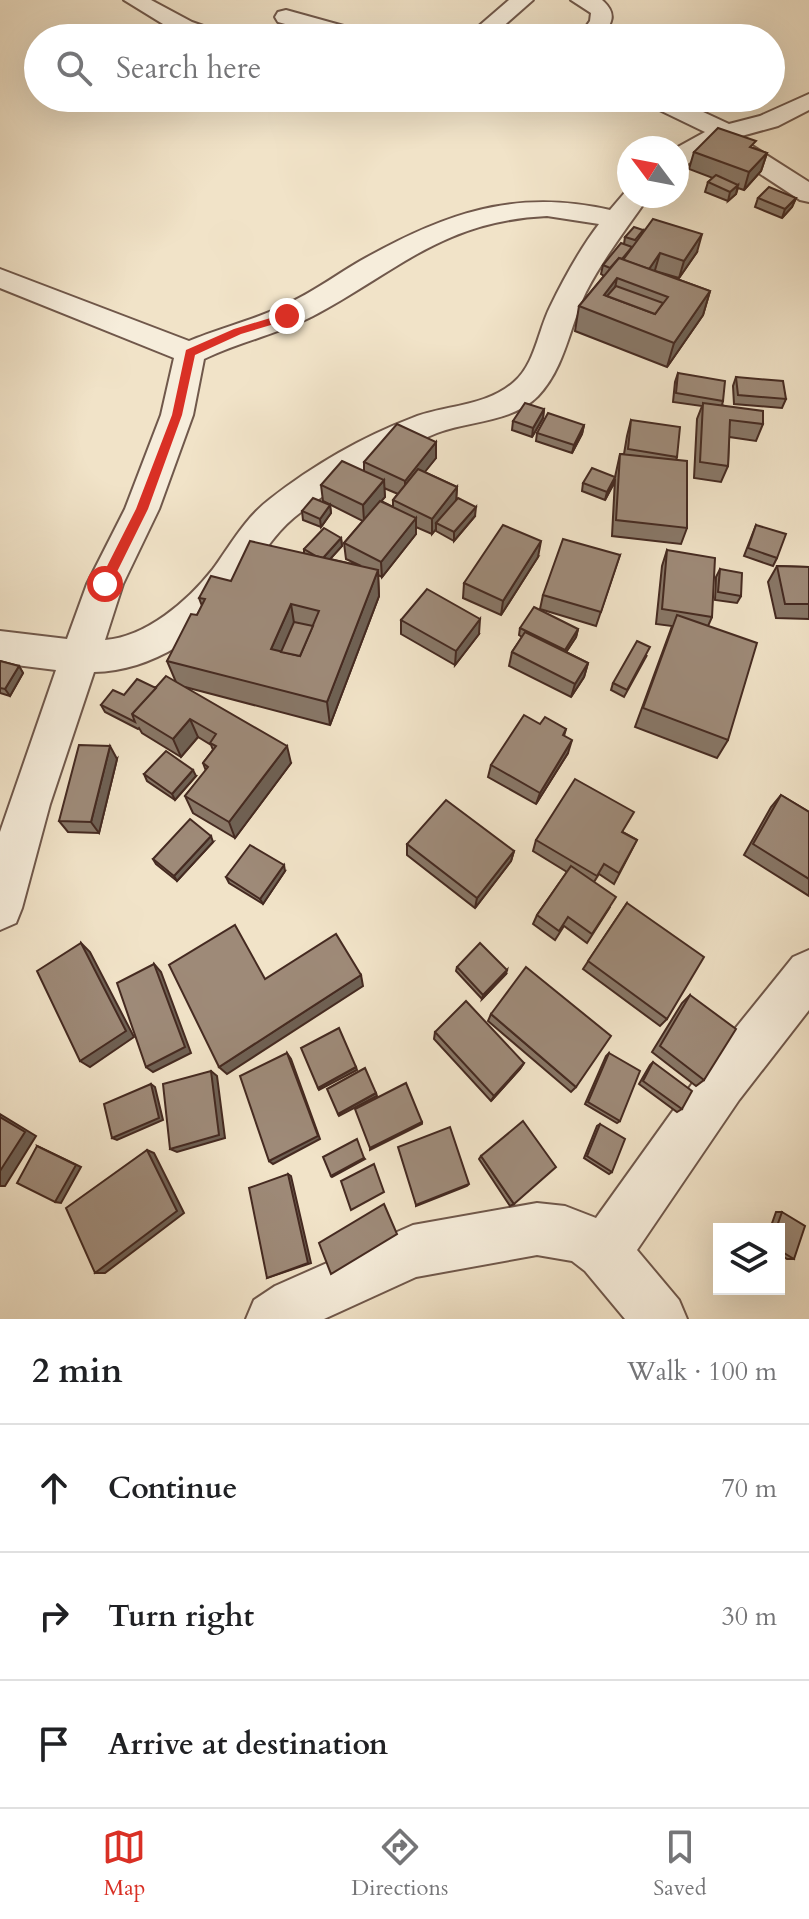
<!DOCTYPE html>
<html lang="en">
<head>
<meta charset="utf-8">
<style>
  body { margin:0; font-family:Cardo,serif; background:#f6f6f6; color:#202124 }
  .controls { position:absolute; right:24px; bottom:24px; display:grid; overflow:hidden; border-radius:0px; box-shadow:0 8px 32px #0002 }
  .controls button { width:72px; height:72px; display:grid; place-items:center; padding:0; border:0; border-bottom:2px solid #e0e0e0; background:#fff; color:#202124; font:40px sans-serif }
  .compass { position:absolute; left:617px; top:136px; width:72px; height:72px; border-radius:50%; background:#fff; box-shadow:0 8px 32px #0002; rotate:302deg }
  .stop { position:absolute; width:24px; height:24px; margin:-18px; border:6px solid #d93025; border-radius:50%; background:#fff }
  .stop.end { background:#d93025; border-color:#fff; box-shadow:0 2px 8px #0008 }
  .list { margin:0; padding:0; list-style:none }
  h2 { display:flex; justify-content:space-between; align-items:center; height:104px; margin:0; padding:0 32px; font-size:34px }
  h2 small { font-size:26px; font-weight:400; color:#757577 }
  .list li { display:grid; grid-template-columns:52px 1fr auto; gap:24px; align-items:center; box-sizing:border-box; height:128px; padding:0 32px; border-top:2px solid #e0e0e0 }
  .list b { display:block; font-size:30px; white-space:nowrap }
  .list em { font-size:26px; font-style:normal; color:#757577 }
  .icon { flex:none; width:44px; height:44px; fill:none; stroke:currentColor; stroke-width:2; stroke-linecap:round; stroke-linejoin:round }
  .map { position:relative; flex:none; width:809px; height:1319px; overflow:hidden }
  .search { position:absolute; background:#fff; box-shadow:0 8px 32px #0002; left:24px; right:24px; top:24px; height:88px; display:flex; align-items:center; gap:20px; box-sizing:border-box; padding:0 28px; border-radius:44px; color:#757577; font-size:30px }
  .sheet { height:488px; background:#fff }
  nav { display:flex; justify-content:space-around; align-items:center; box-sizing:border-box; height:112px; border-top:2px solid #e0e0e0; background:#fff; font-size:22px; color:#757577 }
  nav a { display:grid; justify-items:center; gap:4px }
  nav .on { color:#d93025 }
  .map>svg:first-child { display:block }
</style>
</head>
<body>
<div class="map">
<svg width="809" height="1319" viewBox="0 0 809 1319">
  <rect width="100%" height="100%" fill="#f1e3c8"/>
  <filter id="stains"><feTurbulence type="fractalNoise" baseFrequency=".0025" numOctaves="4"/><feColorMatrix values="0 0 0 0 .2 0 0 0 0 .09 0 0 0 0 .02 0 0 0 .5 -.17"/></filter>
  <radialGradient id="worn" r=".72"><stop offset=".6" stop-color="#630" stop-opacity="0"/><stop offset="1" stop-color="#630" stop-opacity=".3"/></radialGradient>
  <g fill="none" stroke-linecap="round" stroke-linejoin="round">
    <defs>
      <g id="minor">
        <path d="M124,0H151L192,22L223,33L226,38H194L176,32Z"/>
        <path d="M509,0H533L490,38H465Z"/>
        <path d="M571,0H602C618,14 612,23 601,38H578L590,21L591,13Z"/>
        <path d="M286,10L369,33L372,38H336L278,22L275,17L278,12Z"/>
        <path d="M809,94V110L778,126L738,137L809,182V202L800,200L716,145L686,165L677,168L676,148L705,132L645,103L642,98H673L729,124L760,116Z"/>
        <path d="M627,190H629V196H649C627,228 604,257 586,292C570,325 565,368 538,396C511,423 470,420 437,433C388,452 343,481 301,512C274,532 259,559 240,587C208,634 152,671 94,672L50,804L22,908L16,923L0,930V832L56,670L0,663V631L67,639L87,584L125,509L161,415L174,358L0,288V269L189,341C225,326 263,318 297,299C319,288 339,273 360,261C443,214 514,188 610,210ZM547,216L599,224C580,249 564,278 550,307C538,331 535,364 514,382C486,407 444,405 412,418C362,437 312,466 270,499C245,518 231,544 213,569C188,601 146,637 105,640L123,584L159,509L193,415L204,359C239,342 278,334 313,316C398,271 442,221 547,216Z"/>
        <path d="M809,950V1010L739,1100L637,1250L679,1300L687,1319H625L585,1271L572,1261L537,1255L416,1277L324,1319H246L254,1300L275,1286L413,1225L537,1203L565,1206L596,1218L705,1066L793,957Z"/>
      </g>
    </defs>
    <!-- minor casing -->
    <use href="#minor" stroke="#70584b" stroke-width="4"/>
    <!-- minor -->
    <use href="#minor" fill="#f6eddb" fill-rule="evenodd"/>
  </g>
  <!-- wall -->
  <g fill="#887767" stroke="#452a21" stroke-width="2" fill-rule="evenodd">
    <path d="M753,148L767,153L761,171L744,190L738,188L736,194L728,201L705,192L708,182L713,178L689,169L694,152Z"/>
    <path d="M758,198H796L792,207L782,218L755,207Z"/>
    <path d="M643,230L642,234L697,252L679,278L655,271L710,291L703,315L667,367L575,331L579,306L604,276L601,274L603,265L624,244L625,237Z"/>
    <path d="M678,373L723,401L722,405L763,424L756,441L729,437L728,466L721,482L694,478L697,419L702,406L673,402L675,382Z"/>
    <path d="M736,377L786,399L782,408L734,404L733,386Z"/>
    <path d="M544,409L543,418L532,437L512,430L513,421Z"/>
    <path d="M631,420L677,457L676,460L687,528L681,544L612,536L615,479L613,485L605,500L582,491L583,483L615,477L620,454H624L627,436Z"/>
    <path d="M584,425L582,434L572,453L536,441L537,433Z"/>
    <path d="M436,442V458L424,472L457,487L456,500L475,516L454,541L436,531V529L432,534L416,527V534L382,577L378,575L379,596L330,725L185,687L291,763L235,838L193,813L185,796L206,771L203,763L213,750L211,745L198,737L181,757L142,733L139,728L138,729L105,712L101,705L124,695L176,682L167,661L197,615L202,606L199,598L231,581L304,553V549L341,538L342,546L330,559L361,566L346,559L344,543L363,521L323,501L321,485L364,471V462ZM384,488L398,494L393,500V507L381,501L385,497Z"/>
    <path d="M330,505L331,513L321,527L303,520L302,511Z"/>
    <path d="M756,525L777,558L773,566L744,556Z"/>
    <path d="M667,550L712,617L708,626L728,740L717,758L635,727L672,626L656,624L662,566Z"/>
    <path d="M620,555L596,626L540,609L543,595Z"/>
    <path d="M538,557L501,615L463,598L464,583Z"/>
    <path d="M777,566L809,567V619L776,618L768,582Z"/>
    <path d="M720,569L741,596L737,603L715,600L716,577Z"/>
    <path d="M401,620L479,634L455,665L401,634Z"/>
    <path d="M520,628L578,629L576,637L566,652L588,663L584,677L571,697L509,666L512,652L522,637L519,635Z"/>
    <path d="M647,655L624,697L611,690L613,683Z"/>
    <path d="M0,661L19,666L23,673L10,696L0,693Z"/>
    <path d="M540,724L566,729L564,736L568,753L536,804L488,777L491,765Z"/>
    <path d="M117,759L99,833L68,832L59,821Z"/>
    <path d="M144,774L196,776L175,800L147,781Z"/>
    <path d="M781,795L809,812V896L744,855L771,807Z"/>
    <path d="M623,832L637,840L614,884L599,874L594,882L610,907L587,943L564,926L555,940L533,924L537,915L567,872L533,851L536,840Z"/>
    <path d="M213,842L177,881L156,864L153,859Z"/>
    <path d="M407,844L514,851L511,861L475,908L407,855Z"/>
    <path d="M285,871L263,904L229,883L226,877Z"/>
    <path d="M627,903L667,1019L660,1026L583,969Z"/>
    <path d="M457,967L506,974L482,999L456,971Z"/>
    <path d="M690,995L704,1080L696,1086L652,1052L682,1003Z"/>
    <path d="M491,1014L576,1087L571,1092L488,1021Z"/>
    <path d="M435,1032L524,1063L520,1069L491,1101L434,1039Z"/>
    <path d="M609,1053L620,1121L617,1123L585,1104L606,1056Z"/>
    <path d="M653,1062L682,1109L677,1112L639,1084L650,1065Z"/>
    <path d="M600,1124L612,1172L609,1174L584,1158L597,1126Z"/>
    <path d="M481,1156L514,1204L510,1206L479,1159Z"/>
    <path d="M776,1212H782L794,1259H787L779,1254V1229H770Z"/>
  </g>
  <!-- shaded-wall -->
  <g fill="#6f6154" stroke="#452a21" stroke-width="2">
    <path d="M767,153L761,171L744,190L749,172Z"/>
    <path d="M738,185L736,194L728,201L730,192Z"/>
    <path d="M796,198L792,207L782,218L785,209Z"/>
    <path d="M702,234L697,252L679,278L684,261Z"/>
    <path d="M660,253L655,270L645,286L649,269Z"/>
    <path d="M617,278L612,303L604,295Z"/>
    <path d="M710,291L703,315L667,367L674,343Z"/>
    <path d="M544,409L543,418L532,437L533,428Z"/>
    <path d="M584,425L582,434L572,453L574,445Z"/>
    <path d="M436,442V458L405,497V481Z"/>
    <path d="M615,477L613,485L605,500L607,492Z"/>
    <path d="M384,480L385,497L364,521L363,505Z"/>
    <path d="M457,487L456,503L436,523V529L432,534V519Z"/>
    <path d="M330,505L331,513L321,527L320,519Z"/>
    <path d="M476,507L475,516L454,541V532Z"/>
    <path d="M416,518V534L382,577L381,562Z"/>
    <path d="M341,538L342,546L323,567L322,559Z"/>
    <path d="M541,541L538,557L501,615L503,601Z"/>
    <path d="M378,570L379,596L330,725L327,702Z"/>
    <path d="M291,604L295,629L279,668L271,649Z"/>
    <path d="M480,619L479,634L455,665L456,651Z"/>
    <path d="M578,629L576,637L563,657L565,650Z"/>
    <path d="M588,663L584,677L571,697L575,684Z"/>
    <path d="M19,666L23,673L10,696L5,689Z"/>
    <path d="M190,719L198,737L181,757L173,739Z"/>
    <path d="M572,740L568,753L536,804L540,793Z"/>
    <path d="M110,746L117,759L99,833L91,822Z"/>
    <path d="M287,746L291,763L235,838L229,822Z"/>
    <path d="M193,770L196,776L175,800L172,794Z"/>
    <path d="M211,836L213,842L177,881L174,876Z"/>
    <path d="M514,851L511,861L475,908L477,898Z"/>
    <path d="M284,865L285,871L263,904L260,899Z"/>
    <path d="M81,943L90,952L134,1037L90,1067L80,1061Z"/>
    <path d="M154,964L161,972L191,1053L153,1072L146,1067Z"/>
    <path d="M507,970L506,974L482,999L483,995Z"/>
    <path d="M361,975L363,986L227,1074L219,1067Z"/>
    <path d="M287,1053L291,1059L320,1139L273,1164L269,1161Z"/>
    <path d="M524,1063L520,1069L491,1101L494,1096Z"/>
    <path d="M356,1067L357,1070L319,1090L318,1088Z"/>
    <path d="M211,1071L217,1076L225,1138L177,1152L170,1149Z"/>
    <path d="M151,1084L155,1087L163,1120L117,1140L112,1138Z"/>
    <path d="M376,1093L377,1096L339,1116L338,1114Z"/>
    <path d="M0,1114L36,1136L5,1186H0Z"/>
    <path d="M422,1122V1124L370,1150V1148Z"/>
    <path d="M37,1146L81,1167L61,1203L55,1202Z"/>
    <path d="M147,1150L154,1153L184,1213L105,1273H95Z"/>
    <path d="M364,1158L365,1159L332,1177L331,1176Z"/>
    <path d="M288,1174L291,1176L311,1263L267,1278Z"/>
    <path d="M469,1184L467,1186L416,1206V1205Z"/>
  </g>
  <!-- building -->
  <g fill="#9e8a78" stroke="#452a21" stroke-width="2" fill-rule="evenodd">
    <path d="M718,128L756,141L750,147L767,153L749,172L694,152Z"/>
    <path d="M716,175L738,185L730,192L708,182Z"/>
    <path d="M769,187L796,198L785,209L758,198Z"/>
    <path d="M653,219L702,234L684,261L660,253L649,269L623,260Z"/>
    <path d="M634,227L643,230L635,240L625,237Z"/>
    <path d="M621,243L632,247L622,259L619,258L610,268L603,265Z"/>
    <path d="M619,258L710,291L674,343L579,306ZM617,278L668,297L655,314L604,295Z"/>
    <path d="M616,286L663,303L655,314L607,296Z"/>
    <path d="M678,373L725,381L723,401L676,393Z"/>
    <path d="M736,377L783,381L786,399L738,395Z"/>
    <path d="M525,403L544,409L533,428L513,421Z"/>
    <path d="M703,403L763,411V424L730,420L728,466L700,462Z"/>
    <path d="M548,413L584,425L574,445L537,433Z"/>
    <path d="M631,420L680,427L677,457L628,449Z"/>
    <path d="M397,424L436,442L405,481L364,462Z"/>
    <path d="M620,454L687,461V528L616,520Z"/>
    <path d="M342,461L384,480L363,505L321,485Z"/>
    <path d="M592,468L615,477L607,492L583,483Z"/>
    <path d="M418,469L457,487L432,519L393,500Z"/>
    <path d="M313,498L330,505L320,519L302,511Z"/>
    <path d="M458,498L476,507L454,532L436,523Z"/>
    <path d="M380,501L416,518L381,562L344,543Z"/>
    <path d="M503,525L541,541L503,601L464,583Z"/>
    <path d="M756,525L786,534L777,558L748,548Z"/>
    <path d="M324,528L341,538L323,558L316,556L304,549Z"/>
    <path d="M563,539L620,555L601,612L543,595Z"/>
    <path d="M250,541L378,570L327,702L167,661L191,614L197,615L205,599L199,598L211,576L231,581ZM291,604L319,611L300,656L271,649Z"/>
    <path d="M667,550L715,558L712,617L662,609Z"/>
    <path d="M777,566L809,567V604H785Z"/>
    <path d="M720,569L742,573L741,596L718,592Z"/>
    <path d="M427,589L480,619L456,651L401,620Z"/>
    <path d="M534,607L578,629L565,650L520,628Z"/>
    <path d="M677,615L757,643L728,740L643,708Z"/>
    <path d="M294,622L313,626L300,656L281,652Z"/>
    <path d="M525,632L588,663L575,684L512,652Z"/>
    <path d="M637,641L650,647L627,690L613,683Z"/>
    <path d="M0,661L19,666L5,689L0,688Z"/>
    <path d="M166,676L287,746L229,822L185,796L208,767L203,763L216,746L210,743L216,734L190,719L173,739L132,714Z"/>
    <path d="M137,679L156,688L132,714L135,722L101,705L113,690L124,695Z"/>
    <path d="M524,715L540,724L545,717L566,729L563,735L572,740L540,793L491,765Z"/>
    <path d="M79,745L110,746L91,822L59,821Z"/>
    <path d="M166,751L193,770L172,794L144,774Z"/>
    <path d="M575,779L634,812L622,832L637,840L619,873L604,864L597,876L536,840Z"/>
    <path d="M781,795L809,812V879L753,844Z"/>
    <path d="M446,800L514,851L477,898L407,844Z"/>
    <path d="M190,819L211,836L174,876L153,859Z"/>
    <path d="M250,845L284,865L260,899L226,877Z"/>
    <path d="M571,866L616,897L592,934L568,917L559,931L537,915Z"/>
    <path d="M627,903L704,957L667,1019L588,961Z"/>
    <path d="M235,925L265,979L336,934L361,975L219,1067L169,965Z"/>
    <path d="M81,943L126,1031L80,1061L37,971Z"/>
    <path d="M480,943L507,970L483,995L457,967Z"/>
    <path d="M154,964L185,1047L146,1067L117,983Z"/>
    <path d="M526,967L611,1036L576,1087L491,1014Z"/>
    <path d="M690,995L736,1029L704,1080L660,1046Z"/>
    <path d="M466,1001L524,1063L494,1096L435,1032Z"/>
    <path d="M339,1028L356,1067L318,1088L301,1048Z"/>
    <path d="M287,1053L318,1136L269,1161L240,1076Z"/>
    <path d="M609,1053L640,1071L620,1121L588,1102Z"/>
    <path d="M653,1062L692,1091L682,1109L643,1081Z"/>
    <path d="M365,1068L376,1093L338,1114L327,1089Z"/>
    <path d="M211,1071L219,1135L170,1149L163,1084Z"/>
    <path d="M406,1083L422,1122L370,1148L355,1109Z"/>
    <path d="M151,1084L159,1118L112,1138L104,1104Z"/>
    <path d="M0,1117L25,1132L0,1171Z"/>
    <path d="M523,1121L556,1167L514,1204L481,1156Z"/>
    <path d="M600,1124L625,1139L612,1172L587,1156Z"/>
    <path d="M450,1127L469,1184L416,1205L398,1147Z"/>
    <path d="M357,1139L364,1158L331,1176L323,1157Z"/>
    <path d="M37,1146L76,1165L55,1202L17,1183Z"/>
    <path d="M147,1150L177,1211L95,1273L66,1208Z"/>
    <path d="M374,1164L384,1192L351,1210L341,1181Z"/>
    <path d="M288,1174L308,1263L267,1278L249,1188Z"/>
    <path d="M384,1204L397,1234L331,1274L319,1243Z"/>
    <path d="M782,1212L805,1226L794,1259L779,1250V1229H776Z"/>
  </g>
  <!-- route -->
  <path fill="#d93025" d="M287,313L292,316L291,319L241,334L195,355L182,415L148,509L109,588H100L98,584L136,509L172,415L186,350L234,329Z"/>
  <rect width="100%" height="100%" filter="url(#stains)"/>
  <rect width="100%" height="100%" fill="url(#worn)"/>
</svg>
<div class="controls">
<button><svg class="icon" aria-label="layers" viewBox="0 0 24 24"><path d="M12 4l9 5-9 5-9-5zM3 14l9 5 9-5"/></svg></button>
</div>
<svg class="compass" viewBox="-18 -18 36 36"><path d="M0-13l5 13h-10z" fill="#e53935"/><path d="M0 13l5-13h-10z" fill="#757577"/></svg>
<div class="stop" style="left:105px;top:584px"></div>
<div class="stop end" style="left:287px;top:316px"></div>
<div class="search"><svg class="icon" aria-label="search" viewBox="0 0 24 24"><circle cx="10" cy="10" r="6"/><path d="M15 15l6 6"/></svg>Search here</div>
</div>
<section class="sheet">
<h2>2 min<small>Walk · 100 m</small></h2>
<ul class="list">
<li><svg class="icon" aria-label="ahead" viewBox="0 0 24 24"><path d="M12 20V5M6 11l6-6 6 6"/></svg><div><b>Continue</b></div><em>70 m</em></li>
<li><svg class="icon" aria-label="right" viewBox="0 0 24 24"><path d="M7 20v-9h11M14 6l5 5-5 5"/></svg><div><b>Turn right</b></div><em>30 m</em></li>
<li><svg class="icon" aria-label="arrive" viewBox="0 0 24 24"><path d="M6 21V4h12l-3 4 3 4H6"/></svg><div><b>Arrive at destination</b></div></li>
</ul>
</section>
<nav>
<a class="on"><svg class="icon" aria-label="map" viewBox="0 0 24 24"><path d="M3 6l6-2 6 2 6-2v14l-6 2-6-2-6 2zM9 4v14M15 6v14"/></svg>Map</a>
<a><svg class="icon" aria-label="directions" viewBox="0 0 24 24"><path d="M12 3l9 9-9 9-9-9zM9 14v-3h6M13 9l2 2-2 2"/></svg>Directions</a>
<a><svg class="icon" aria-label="saved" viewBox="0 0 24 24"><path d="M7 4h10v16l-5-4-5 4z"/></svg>Saved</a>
</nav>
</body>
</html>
